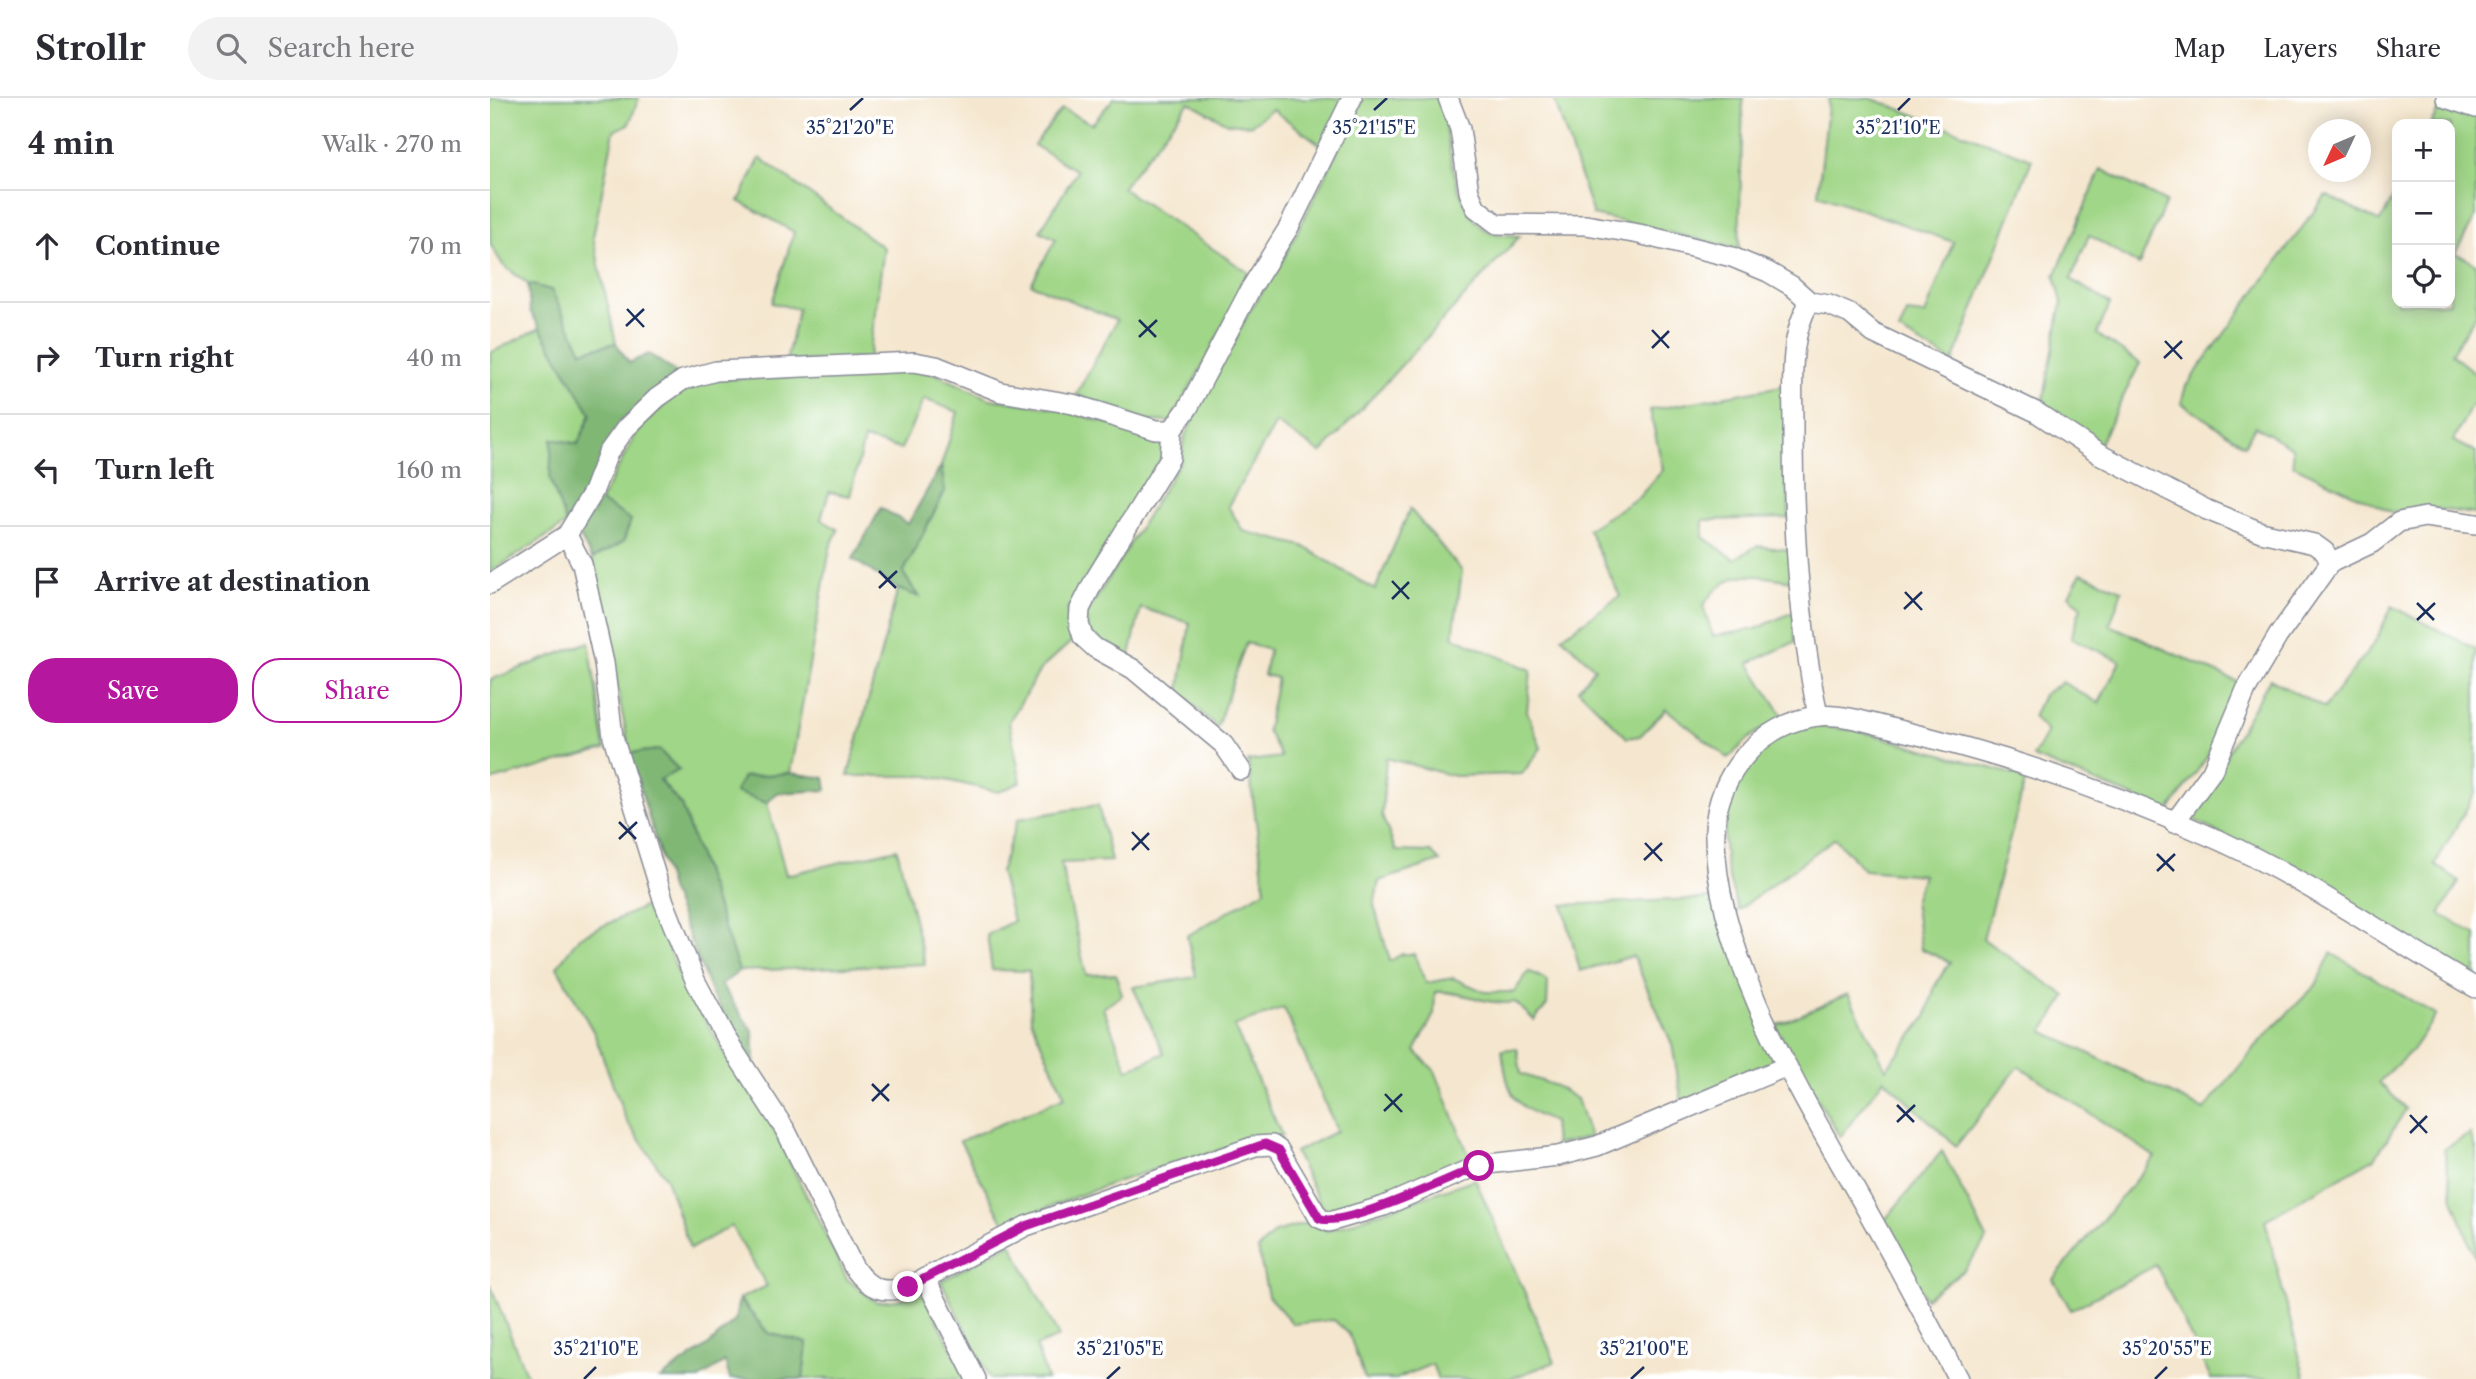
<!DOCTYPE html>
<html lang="en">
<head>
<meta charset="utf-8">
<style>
  body { margin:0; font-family:"Libre Caslon Text",serif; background:#f2f2f3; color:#2b2b33 }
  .controls { position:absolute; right:21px; top:21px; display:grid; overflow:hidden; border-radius:14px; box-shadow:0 4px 18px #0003 }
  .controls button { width:63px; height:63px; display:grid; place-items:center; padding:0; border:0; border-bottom:2px solid #e1e1e2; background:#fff; color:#2b2b33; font:35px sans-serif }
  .compass { position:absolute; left:1818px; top:21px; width:63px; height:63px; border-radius:50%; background:#fff; box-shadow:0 4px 18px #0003; rotate:226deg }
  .stop { position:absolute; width:21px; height:21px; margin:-16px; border:5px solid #b5179e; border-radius:50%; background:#fff }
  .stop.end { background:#b5179e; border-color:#fff; box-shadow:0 2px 7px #0008 }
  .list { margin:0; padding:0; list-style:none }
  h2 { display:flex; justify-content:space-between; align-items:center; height:91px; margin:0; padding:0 28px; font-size:30px }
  h2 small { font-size:23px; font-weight:400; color:#7c7c81 }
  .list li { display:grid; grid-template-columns:46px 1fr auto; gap:21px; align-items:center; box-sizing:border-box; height:112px; padding:0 28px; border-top:2px solid #e1e1e2 }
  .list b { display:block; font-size:26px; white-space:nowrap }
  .list em { font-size:23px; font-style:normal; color:#7c7c81 }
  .actions { display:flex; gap:14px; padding:21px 28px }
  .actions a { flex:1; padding:16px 0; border:2px solid #b5179e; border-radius:28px; text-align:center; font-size:24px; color:#b5179e }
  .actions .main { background:#b5179e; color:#fff }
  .icon { flex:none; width:38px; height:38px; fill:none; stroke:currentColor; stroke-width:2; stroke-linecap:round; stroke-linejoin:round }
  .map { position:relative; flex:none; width:1986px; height:1281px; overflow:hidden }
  header { display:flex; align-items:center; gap:42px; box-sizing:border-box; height:98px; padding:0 35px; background:#fff; border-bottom:2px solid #e1e1e2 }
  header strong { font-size:33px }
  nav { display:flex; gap:38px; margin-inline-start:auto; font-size:24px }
  .search { width:490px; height:63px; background:#f2f2f3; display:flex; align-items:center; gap:18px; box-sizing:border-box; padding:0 24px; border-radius:38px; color:#7c7c81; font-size:26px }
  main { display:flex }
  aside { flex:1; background:#fff }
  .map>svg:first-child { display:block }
</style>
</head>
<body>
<header>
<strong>Strollr</strong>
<div class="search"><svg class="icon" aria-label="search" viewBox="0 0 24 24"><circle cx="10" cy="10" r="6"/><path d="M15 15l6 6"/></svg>Search here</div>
<nav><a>Map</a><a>Layers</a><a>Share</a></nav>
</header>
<main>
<aside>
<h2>4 min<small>Walk · 270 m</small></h2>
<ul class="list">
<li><svg class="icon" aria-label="ahead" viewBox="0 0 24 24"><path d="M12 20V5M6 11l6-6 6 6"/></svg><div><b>Continue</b></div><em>70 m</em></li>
<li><svg class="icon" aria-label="right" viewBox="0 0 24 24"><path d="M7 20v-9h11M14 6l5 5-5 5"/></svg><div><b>Turn right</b></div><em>40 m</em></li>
<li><svg class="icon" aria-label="left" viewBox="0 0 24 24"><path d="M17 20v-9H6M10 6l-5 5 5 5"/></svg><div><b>Turn left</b></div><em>160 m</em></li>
<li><svg class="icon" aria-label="arrive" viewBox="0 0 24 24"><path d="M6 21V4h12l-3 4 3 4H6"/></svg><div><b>Arrive at destination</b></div></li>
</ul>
<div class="actions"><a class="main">Save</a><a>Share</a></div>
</aside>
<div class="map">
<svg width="1986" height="1281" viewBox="0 0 1986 1281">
  <rect width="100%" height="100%" fill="#fff"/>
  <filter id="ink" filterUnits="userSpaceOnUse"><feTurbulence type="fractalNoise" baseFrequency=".0143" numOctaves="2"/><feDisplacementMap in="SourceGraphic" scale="14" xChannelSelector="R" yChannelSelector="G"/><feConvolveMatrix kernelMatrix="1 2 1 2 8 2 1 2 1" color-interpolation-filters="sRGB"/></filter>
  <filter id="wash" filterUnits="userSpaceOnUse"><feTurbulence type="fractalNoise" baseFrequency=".00686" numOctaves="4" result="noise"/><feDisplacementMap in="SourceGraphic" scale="28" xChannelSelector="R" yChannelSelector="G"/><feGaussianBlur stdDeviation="1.57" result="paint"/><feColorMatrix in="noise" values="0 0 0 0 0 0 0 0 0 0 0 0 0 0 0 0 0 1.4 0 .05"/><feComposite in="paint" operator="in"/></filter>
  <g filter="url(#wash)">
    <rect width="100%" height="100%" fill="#f5e7cf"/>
    <!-- green -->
    <g fill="#a0d687" stroke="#5e8272" stroke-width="2">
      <path d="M0,0H149L139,26L124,33L103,139L126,245L92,253L61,192L38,186L13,167L0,146Z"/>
      <path d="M624,0H855L831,47L782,11L761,27L737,25L699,4L632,90L759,175L715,264L680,324L657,323L586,297L627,222L541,186L566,141L550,133L587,73L544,47L572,11L602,26Z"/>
      <path d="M874,0H952C958,38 962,113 998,133C1007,138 1021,137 1030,138L831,355L786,325L738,408L753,433L813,448L885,492L920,411L972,473L963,539L1041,572L1037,613L1051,650L1032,676L964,678L896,660L892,718L906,753L941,754L950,763L889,783L884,807L900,863L912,856H924L936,885L963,880L995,894H1024L1039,873L1058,883L1057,907L1044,922L1025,904C998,909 973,892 945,894L944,916L925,953L945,973L980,1060L845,1116L832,1110L805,1054L847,1033L794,910L744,928L792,1038C696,1057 605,1089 515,1127L470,1043L575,999L541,922L539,873L502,872L497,837L523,823L510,774L528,721L608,707L621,763L571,765L596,877L626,876L632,897L613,910L638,972L674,955L643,889L706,879L697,838L775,792L758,663L791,659L777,632L787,580L774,577L779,552L756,545L727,629L689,594L700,525L651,510L639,561L599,535L595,519L691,362L694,340L759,214L792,164Z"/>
      <path d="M1064,0H1253L1249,151L1103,117Z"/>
      <path d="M1339,0H1380L1542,61L1463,264L1409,233L1417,215L1435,217L1463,144L1328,96Z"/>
      <path d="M1951,7L1986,18V118L1965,155L1986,166V217L1961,256L1986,276V299L1963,343L1986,354V416L1933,409L1901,414L1803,367L1802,350L1765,328L1755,347L1691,305L1696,288L1836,97L1890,124L1907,92V205H1960V26H1941Z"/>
      <path d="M270,60L394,150L379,260L296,264L308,211L282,205L304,134L249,103Z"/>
      <path d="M1611,71L1676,104L1649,167L1599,137L1581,181L1620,206L1607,236L1650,265L1609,347L1552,310L1572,204L1565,178Z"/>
      <path d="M50,230L101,316L88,346L63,341L76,426L0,474V255Z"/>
      <path d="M418,272L444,275L500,301L565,310L645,333L673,346L672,359L577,512L582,543L550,572L519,624L531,684L509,694L438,678H358L408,491L429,498L413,475L455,393L451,368L468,314L434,301L411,351L374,341L360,398L339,394L331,421L348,432L340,450L300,675L253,679L245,694L277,705L296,777L407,751L435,866L249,873L191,707L169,681L189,672L169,652L140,655L102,461L133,444L141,422L110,403L150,329L185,298L221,282Z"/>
      <path d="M1297,287L1299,420L1213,422V439L1244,461L1267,448L1300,452L1303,483C1261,477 1239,468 1213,508L1223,538L1266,531L1303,514L1305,544L1259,565L1294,620L1264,636L1238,660L1176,611L1150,638L1137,640L1088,591L1105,570L1072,539L1130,498L1098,431L1149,399L1173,372L1160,312Z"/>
      <path d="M1591,475L1632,492L1620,527L1750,585L1717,659L1679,713L1543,659L1557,634L1543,619L1553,597L1572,584L1609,605L1630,563L1581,540L1591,509L1579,497Z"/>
      <path d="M1902,508L1986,551V694L1945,766L1969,784L1950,816L1986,836V881L1700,719L1780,581L1834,610L1885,544Z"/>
      <path d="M99,544L115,651L0,683V582Z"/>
      <path d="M1328,628L1370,633L1536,680L1493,841L1576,898L1553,933L1714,1012L1771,942L1826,887L1841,855L1946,917L1922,952L1889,984L1916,1011L1885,1060L1775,1122L1815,1281H1721L1666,1167L1581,1212L1563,1181L1665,1059L1529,968L1466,1048L1394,981L1350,1039L1285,928L1358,896L1396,971L1436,919L1445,888L1460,864L1431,851L1424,803L1433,777L1374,772L1345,740L1248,812C1244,795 1236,777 1235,759C1230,713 1248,654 1296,636C1306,632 1318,630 1328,628Z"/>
      <path d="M1227,800L1289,964L1192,1004L1182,946L1143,858L1090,873L1073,807Z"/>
      <path d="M160,806L189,877L251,983L275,1013L357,1181L386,1204L408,1202L433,1193L477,1281H313L317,1245L278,1235L249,1201L277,1188L241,1128L200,1151L176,1080L136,1022L104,935L67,869L89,839Z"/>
      <path d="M1027,950L1031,976L1066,988L1087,1001L1100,1039L1065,1047L1063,1024C1021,1007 1018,996 1012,952Z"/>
      <path d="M1980,1036L1986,1050V1162L1963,1101L1954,1051Z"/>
      <path d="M1452,1053L1497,1141L1474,1172L1435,1200L1393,1124Z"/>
      <path d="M985,1081L1065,1264L1020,1281H948L942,1266L906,1281H875L859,1236L844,1222L803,1226L778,1198L768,1151L785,1134L820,1124L837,1133Z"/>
      <path d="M521,1145L569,1239L546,1248L557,1281H500L451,1183Z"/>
      <path d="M0,1186L38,1281H0Z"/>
    </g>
    <!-- forest -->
    <g fill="#80b774" stroke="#4e7369" stroke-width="2">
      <path d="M38,186L61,192L92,253L126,245L139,265L159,256L188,276L97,392L76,426L60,380L62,341L88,346L101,316L40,213Z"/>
      <path d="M451,368L455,393L413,475L429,499L408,491L363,461L391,410L418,426Z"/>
      <path d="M110,403L141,422L133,444L102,461L88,435Z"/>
      <path d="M169,652L189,672L169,682L191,707L249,873L231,887L263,934L265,969L222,897L180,791L140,655Z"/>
      <path d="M300,675L335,680L337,692L287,695L277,705L245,694L253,679Z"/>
      <path d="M249,1201L278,1235L317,1245L313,1281H240L235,1264L209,1281H170L220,1246L245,1222Z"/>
    </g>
  </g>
  <g filter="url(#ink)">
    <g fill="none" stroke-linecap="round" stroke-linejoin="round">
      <defs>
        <g id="street">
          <path d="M958,0L970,31L979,94L986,110L1007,126L1096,127L1149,136L1242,159L1278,174L1302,188L1320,204L1339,207L1360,216L1383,235L1546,314L1609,356L1717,412L1771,434L1824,446L1835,454L1840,465"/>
          <path d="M1956,0L1986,10"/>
          <path d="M1320,204C1298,238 1303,289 1303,329C1303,430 1308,519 1328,618"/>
          <path d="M682,332L680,360L604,483L590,511L589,526L593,539L605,550L643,571L733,646L751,672"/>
          <path d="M77,437L92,466L114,565L123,639L174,804L205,882L235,939L296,1033L364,1170C380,1192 393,1196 418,1189L536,1128L765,1048L782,1047L789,1052L829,1120L839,1124L894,1108L989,1067L1068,1058L1107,1048L1297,968"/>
          <path d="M0,486L77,437L103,394L118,355L136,330L167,300L193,282L226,273L424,264L446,268L511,294L583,306L666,332H682L698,310L761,190L799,129L862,0"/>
          <path d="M1684,725L1722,673L1756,592L1788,538L1840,465L1882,445L1909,424L1935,419L1986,426"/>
          <path d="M435,1180L486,1281"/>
          <path d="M1468,1281C1439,1226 1410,1171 1379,1116C1319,1009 1222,857 1225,731C1227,677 1271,625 1327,618C1352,615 1384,626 1408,632C1519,658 1629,697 1733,744C1821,785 1902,842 1986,890"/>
        </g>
      </defs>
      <!-- street casing -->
      <use href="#street" stroke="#888b96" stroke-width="22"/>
      <!-- street -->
      <use href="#street" stroke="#fff" stroke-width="19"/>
    </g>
  </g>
  <g fill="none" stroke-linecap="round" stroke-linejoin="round" filter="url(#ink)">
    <!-- route -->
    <path stroke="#b5179e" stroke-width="9" d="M418,1189L536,1128L775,1046L789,1052L829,1120C851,1132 962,1079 989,1068"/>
  </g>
  <!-- ticks -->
  <path fill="none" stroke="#1b2f5e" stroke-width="2.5" d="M360,12L373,0M884,12L897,0M1408,12L1420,0M137,211L154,229M649,222L666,239M136,228L154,211M1162,232L1179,250M649,239L667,222M1675,243L1692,261M1162,250L1179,233M1674,260L1692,243M389,473L406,490M902,483L919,501M389,490L407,473M1415,494L1432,512M902,501L919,484M1927,505L1944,522M1414,511L1432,494M1927,522L1945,505M129,724L146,741M642,734L659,752M129,741L147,724M1155,745L1172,763M642,752L659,735M1667,756L1684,773M1154,762L1172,745M1667,773L1685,756M382,986L399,1003M895,996L912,1014M382,1003L399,986M1407,1007L1424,1024M894,1013L912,996M1920,1017L1937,1035M1407,1024L1425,1007M1920,1035L1937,1018M94,1281L106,1269M617,1281L630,1269M1141,1281L1154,1269M1665,1281L1677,1269"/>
  <g font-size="18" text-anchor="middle" fill="#1b2f5e" stroke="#fff" stroke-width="7" stroke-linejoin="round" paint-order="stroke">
    <text x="360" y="36">35°21'20"E</text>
    <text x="884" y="36">35°21'15"E</text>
    <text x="1408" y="36">35°21'10"E</text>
    <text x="106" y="1257">35°21'10"E</text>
    <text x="630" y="1257">35°21'05"E</text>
    <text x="1154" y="1257">35°21'00"E</text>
    <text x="1677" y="1257">35°20'55"E</text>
  </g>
</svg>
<div class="controls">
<button>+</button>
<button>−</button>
<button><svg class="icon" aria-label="locate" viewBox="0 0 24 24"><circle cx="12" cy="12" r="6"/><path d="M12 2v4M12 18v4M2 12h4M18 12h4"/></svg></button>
</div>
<svg class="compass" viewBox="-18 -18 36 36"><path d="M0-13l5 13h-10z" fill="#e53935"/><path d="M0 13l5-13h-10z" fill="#7c7c81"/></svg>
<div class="stop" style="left:989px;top:1068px"></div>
<div class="stop end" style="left:418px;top:1189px"></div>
</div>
</main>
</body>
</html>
